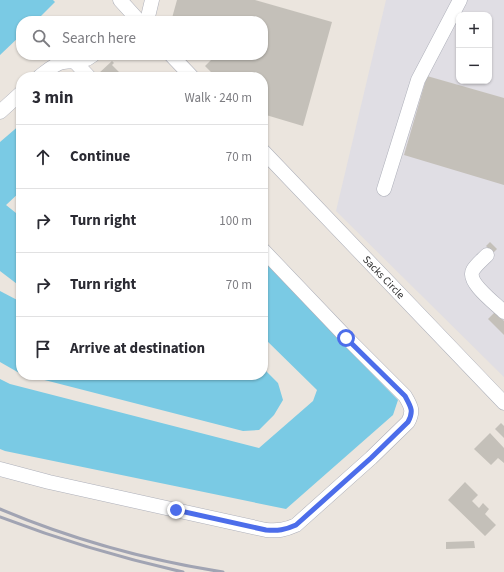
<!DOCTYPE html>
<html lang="en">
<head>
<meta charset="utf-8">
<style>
  body { margin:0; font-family:"Source Sans 3",sans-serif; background:#f2f2f3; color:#2b2b33 }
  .controls { position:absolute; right:12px; top:12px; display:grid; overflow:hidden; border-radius:8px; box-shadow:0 1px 3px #0004 }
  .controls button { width:36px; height:36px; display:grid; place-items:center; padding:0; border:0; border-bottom:1px solid #e1e1e2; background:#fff; color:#2b2b33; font:20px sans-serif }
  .stop { position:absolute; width:12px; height:12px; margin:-9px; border:3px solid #4c6dea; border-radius:50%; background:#fff }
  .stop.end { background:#4c6dea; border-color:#fff; box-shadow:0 1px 4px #0008 }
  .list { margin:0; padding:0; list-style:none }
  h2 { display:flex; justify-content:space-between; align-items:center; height:52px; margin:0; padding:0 16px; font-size:17px }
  h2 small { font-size:13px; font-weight:400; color:#7c7c81 }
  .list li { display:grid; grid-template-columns:26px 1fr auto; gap:12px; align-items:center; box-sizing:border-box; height:64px; padding:0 16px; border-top:1px solid #e1e1e2 }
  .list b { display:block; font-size:15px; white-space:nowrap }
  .list em { font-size:13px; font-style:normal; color:#7c7c81 }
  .icon { flex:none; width:22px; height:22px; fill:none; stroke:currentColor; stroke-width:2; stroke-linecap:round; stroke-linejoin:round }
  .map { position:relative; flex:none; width:504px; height:572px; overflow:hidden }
  .search { position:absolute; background:#fff; box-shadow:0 1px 3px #0004; left:16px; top:16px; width:252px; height:44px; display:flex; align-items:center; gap:10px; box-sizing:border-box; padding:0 14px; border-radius:16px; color:#7c7c81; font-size:15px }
  .panel { position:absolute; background:#fff; box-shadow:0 1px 3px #0004; left:16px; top:72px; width:252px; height:308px; border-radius:16px }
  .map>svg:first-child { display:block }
</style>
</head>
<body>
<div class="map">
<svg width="504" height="572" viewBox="0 0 504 572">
  <rect width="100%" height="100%" fill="#ebe5de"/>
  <!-- industrial -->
  <path fill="#e0dee4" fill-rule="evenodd" d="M386,0H504V377L336,211ZM459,15H489V81H459Z"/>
  <!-- water -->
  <g fill="#7acae4">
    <path d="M0,0H53L55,2L36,21H21V35L0,55Z"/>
    <path d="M21,124V191L6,205L21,217V287L0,271V142Z"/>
    <path d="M263,258L342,343L398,400L393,415L286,509L5,451L0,449V379L10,384L259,448L313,401L317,390L263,337Z"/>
    <path d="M0,291L21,302V374L0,362Z"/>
    <path d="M263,368L278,383L283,400L274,415L259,430L243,431L25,375H263Z"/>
  </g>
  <!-- building -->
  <g fill="#c4c0b9">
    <path d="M177,0H255L332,22L303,126L266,115L263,112V77H216L205,66L212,59L208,55H263V21H175L172,18Z"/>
    <path d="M112,61L114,63L112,65L121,74L118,77H101L98,74Z"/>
    <path d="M427,76L504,98V185L404,155Z"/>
    <path d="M490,242L497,249L493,253L486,246Z"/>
    <path d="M495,312L504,321V335L488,319Z"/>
    <path d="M501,423L504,426V438L495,429Z"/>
    <path d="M490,433L504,448V463L498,458L491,465L474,449Z"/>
    <path d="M465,482L478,495L472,501L479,508L483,503L489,509L485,514L496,525L485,536L448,500Z"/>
    <path d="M474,541L475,548L446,549V542Z"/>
  </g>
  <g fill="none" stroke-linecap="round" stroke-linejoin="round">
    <defs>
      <g id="minor">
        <path d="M120,0L139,21"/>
        <path d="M147,21L152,0"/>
        <path d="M171,55L192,77"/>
        <path d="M75,62L89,77"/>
        <path d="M39,77C47,71 54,64 63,62C75,60 82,64 93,55"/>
        <path d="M0,112L21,93"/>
        <path d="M263,151L504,403"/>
        <path d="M384,189L418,80L460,0"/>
        <path d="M487,255C482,260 476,265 473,270C466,282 496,304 504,312"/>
        <path d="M0,469L49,482L266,530C278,531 285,530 296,525L371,458L408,422C414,411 411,406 405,396L347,338L263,250"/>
      </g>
    </defs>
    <!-- minor casing -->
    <use href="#minor" stroke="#aeb0ba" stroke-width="15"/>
    <!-- minor -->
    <use href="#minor" stroke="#fff" stroke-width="14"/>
    <!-- rail -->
    <g stroke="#a1a4b3" stroke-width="3">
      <path d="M0,509C71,539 147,560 223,572"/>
      <path d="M0,517C60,540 120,558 183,572"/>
    </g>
  </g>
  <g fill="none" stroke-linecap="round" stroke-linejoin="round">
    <!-- route -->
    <path stroke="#4c6dea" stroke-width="5" d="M176,510L266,530C278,531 285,530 296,525L371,458L408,422C414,411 411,407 405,396L346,338"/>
  </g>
  <g text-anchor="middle" stroke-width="3" stroke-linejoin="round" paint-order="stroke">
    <!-- street labels -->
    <g font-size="11" fill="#2b2b2b" stroke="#fff">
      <text transform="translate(384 277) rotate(46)" y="4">Sacks Circle</text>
    </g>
  </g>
</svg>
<div class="controls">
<button>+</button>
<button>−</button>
</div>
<div class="stop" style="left:346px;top:338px"></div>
<div class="stop end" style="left:176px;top:510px"></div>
<div class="search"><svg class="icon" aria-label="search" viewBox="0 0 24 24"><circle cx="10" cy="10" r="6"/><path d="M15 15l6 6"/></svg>Search here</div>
<section class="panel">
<h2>3 min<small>Walk · 240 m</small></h2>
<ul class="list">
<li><svg class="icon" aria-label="ahead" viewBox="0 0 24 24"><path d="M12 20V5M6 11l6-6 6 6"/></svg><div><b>Continue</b></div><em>70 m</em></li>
<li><svg class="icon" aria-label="right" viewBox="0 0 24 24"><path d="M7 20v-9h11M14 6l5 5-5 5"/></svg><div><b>Turn right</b></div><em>100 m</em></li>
<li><svg class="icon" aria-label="right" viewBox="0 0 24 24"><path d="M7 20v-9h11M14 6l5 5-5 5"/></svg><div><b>Turn right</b></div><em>70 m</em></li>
<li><svg class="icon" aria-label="arrive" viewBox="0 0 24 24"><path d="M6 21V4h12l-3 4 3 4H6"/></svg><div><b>Arrive at destination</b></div></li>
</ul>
</section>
</div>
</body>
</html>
